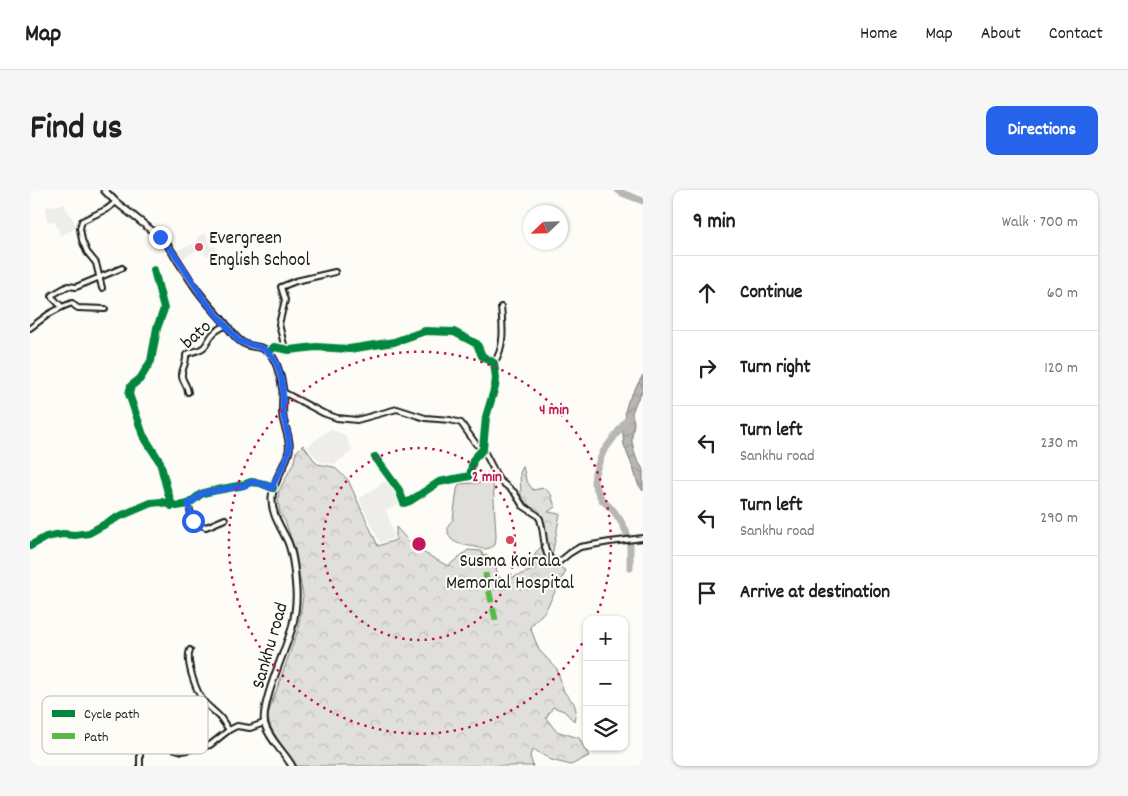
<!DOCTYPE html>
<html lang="en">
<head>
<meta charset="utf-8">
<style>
  body { margin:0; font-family:Dekko,sans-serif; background:#f6f6f6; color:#202124 }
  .controls { position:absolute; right:15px; bottom:15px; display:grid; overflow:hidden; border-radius:10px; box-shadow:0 1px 4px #0004 }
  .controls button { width:45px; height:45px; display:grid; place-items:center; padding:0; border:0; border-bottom:1px solid #e0e0e0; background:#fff; color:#202124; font:25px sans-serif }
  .compass { position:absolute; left:493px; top:15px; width:45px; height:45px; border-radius:50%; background:#fff; box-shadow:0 1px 4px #0004; rotate:247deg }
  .stop { position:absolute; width:15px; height:15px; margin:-11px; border:4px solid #2563eb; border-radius:50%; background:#fff }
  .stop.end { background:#2563eb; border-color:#fff; box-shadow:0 1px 5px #0008 }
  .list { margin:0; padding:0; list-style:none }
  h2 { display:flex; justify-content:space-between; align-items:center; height:65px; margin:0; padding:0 20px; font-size:21px }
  h2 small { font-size:16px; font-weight:400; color:#757577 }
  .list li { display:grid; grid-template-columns:32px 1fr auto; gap:15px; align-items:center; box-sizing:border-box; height:75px; padding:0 20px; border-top:1px solid #e0e0e0 }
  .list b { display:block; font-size:19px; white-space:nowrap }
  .list p { margin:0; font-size:16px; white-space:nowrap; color:#757577 }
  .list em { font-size:16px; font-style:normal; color:#757577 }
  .icon { flex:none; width:28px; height:28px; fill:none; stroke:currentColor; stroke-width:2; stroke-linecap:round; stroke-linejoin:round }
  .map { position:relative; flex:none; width:613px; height:576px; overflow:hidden; border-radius:10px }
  header { display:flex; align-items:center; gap:30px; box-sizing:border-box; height:70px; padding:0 25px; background:#fff; border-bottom:1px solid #e0e0e0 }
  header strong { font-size:24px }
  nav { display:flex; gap:28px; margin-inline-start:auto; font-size:18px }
  .intro { display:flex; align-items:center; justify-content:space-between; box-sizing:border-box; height:120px; padding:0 30px }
  h1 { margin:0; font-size:35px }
  .button { padding:12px 22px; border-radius:10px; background:#2563eb; color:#fff; font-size:18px; font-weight:700 }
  main { display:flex; gap:30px; padding:0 30px }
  aside { flex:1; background:#fff; border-radius:10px; box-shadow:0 1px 4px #0004 }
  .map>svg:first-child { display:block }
</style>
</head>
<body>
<header>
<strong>Map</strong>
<nav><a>Home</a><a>Map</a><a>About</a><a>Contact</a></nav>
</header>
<div class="intro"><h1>Find us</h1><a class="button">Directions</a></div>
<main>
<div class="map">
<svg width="613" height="576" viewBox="0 0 613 576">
  <defs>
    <pattern id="forest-crowns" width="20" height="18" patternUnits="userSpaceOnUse" patternTransform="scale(1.25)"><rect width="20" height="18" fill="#e0dfdb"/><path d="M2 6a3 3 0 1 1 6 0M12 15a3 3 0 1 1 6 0" fill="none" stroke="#c0bfbb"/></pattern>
    <pattern id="water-waves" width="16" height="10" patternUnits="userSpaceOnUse" patternTransform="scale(1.25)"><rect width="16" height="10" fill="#b7b6b2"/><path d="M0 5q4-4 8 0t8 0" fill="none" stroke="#9d9c98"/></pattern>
  </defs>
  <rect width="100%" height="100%" fill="#fdfcf7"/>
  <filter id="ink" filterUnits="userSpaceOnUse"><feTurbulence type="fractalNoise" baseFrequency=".02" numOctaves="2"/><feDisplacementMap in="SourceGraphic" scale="10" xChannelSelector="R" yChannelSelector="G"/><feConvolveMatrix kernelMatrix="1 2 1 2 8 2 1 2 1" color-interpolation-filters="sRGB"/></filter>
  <g filter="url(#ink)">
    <!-- built -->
    <g fill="#eeede9">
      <path d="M34,14L47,37L31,46L24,31H17L16,17Z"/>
      <path d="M176,44L181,57L185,56L187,58L185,61L176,66L173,60L169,59L151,69L147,60L166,53L168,46Z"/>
      <path d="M300,239L315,245L319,254L323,260L305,274L290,272L277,257Z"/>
      <path d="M355,291L360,295L374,313L356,320L365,348L350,353L329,309Z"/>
    </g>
    <!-- forest -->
    <path fill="url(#forest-crowns)" stroke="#7e7e7c" d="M273,255L287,274L304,277L318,290L348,356L366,350V337L385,358L418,376L438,360L451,361L457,372H465L468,387L478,389L505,379V363L517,351L511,327L491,307L490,283L493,276L496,290L503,300L514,298L521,304L525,317L518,322L530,324L521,371L536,381L515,421L500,437L509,460L527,479L534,502L544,513L546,521L544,531L534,521L523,517L516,528L526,541L549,548L559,566L541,575L521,570L503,559L500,566L503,576H267C258,563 237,540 238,524L268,440L273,406L265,359L255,331L250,323L248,309L249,301L264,272L266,262Z"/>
    <!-- garden -->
    <path fill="#e0dfdb" stroke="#7e7e7c" d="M463,292L466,346L465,355C462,357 458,359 454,359C452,359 449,358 446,357C436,355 418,355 418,340C418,336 419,333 423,330L427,300L429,294Z"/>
    <!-- water -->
    <path fill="url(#water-waves)" stroke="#797876" d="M613,185V200L606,212L602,223L604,233L602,247V252L606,268L613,279V301L608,294L604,281L594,255L593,247V241L596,228L595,222L598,211Z"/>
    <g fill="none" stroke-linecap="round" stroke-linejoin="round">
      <!-- river -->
      <g stroke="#b7b6b2" stroke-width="7">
        <path d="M588,0L592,3L613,11"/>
        <path d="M599,227L573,262L565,283L564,293L572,310L583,320L590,330L596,341L600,355V378"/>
      </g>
      <defs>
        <g id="minor">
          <path d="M124,80L134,119L127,138L121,171L110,189L101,196L99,204L113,245L130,272L137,299L142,316"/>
          <path d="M72,98L66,73L57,62L52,50L50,38L52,31L77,19L86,12"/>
          <path d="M75,119L48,118L45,116L42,113L32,117L22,107V105L38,96L46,97L92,78"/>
          <path d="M0,138L19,124L32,117"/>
          <path d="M255,159L249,134L255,110L251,97L266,91L305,82"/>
          <path d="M239,162L244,157L259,160L286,157L319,159L364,152L395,141L424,142L447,154L452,166L464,173L466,188L465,197L456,227L453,259L443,270L440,286L409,292L380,311L374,313L369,300L345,267"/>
          <path d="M464,173C475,157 473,137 471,117"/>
          <path d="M158,202C157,194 152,191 152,186C151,180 157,173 156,165C161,161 168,162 174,157C178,153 179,148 183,144C186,140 192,138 196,135"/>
          <path d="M253,202L293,223L307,228L327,230L367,219L395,228L420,230L431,233L446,254L453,259L469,290L484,302L493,316L507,325L510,329L512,337L515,357L517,364L522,370L525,373L529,372L540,363L550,357L580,352L613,348"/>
          <path d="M158,314C164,330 158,331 176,337L195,329"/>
          <path d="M0,356L16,347L26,345L33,344L45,345L59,343L88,327L121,313L131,312L147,316L158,314L171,304L177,302L213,295L221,292L230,293L243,298"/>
          <path d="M160,460C155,472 167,504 175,513C180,518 185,522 190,527C193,531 196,536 199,540"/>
          <path d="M110,576V550L112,545L135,556L152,561L180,555L199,540L207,536L220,538L234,533"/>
        </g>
        <path id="major" d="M74,0L86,12L130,47L136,53C146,67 154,81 163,94C172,108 184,120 194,132C199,138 203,145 209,150C223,163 236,148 247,176C250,184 252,193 253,201C253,210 252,219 253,228C255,239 261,249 259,261C255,277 243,290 242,307C241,324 251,337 258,352C264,367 265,385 266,400C267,413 265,425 262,438C256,459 229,517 235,535C240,550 254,562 262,576"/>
      </defs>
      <!-- minor casing -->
      <use href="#minor" stroke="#1c1c1c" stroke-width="8"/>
      <!-- major casing -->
      <use href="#major" stroke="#1c1c1c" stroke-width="9"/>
      <!-- minor -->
      <use href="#minor" stroke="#fdfcf7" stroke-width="4"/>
      <!-- major -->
      <use href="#major" stroke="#fdfcf7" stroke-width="5"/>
      <!-- quiet -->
      <path stroke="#58b947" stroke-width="6" stroke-dasharray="12 6" stroke-linecap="butt" d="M454,365L456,388L467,436"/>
      <defs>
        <g id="cycleway">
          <path d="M124,80L134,119L127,138L121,171L110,189L101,196L99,204L113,245L130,272L137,299L142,316"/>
          <path d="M239,162L244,157L259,160L286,157L319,159L364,152L395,141L424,142L447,154L452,166L464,173L466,188L465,197L456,227L453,259L443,270L440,286L409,292L380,311L374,313L369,300L345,267"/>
          <path d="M0,356L16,347L26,345L33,344L45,345L59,343L88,327L121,313L131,312L147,316L158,314L171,304L177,302L213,295L221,292L230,293L243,298"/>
        </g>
      </defs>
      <!-- cycleway casing -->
      <use href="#cycleway" stroke="#fdfcf7" stroke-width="11"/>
      <!-- cycleway -->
      <use href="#cycleway" stroke="#00873e" stroke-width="8"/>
    </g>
  </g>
  <g fill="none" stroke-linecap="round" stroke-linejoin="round" filter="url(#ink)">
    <!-- route -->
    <path stroke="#2563eb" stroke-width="6" d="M130,47L145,65L173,108L208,150C218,157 231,154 239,163C249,173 252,189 253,203C253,211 252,221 254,229C256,240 261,249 259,260C256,273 247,285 242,298L230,293L221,292L213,296L177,302L171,304L164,310L158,314L162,329L163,331"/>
  </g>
  <!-- distance rings -->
  <g fill="none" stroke="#c2185b" stroke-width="2.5" stroke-dasharray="2.5 5">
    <circle cx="389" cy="354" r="96"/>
    <path d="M556 447A191 191 0 1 1 565 429"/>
  </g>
  <!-- markers -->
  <g fill="#d1495b" stroke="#fdfcf7" stroke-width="2">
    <circle cx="169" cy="57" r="5"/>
    <circle cx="480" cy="350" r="5"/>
  </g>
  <g text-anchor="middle" stroke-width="4" stroke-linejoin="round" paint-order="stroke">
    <!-- poi labels -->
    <g font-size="19" fill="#1c1c1c" stroke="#fdfcf7" text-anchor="start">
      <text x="179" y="53">Evergreen<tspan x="179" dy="22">English School</tspan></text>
      <text x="480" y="376" text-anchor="middle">Susma Koirala<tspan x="480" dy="22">Memorial Hospital</tspan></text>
    </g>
    <!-- street labels -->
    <g font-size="19" fill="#1c1c1c" stroke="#fdfcf7">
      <text transform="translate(165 143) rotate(-42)" y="7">bato</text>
      <text transform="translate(238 455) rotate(-74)" y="7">Sankhu road</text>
    </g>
  </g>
  <!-- legend -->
  <rect x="12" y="506" width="166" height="58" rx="8" fill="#fdfcf7" stroke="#bab9b5" stroke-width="1"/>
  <rect x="22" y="520" width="23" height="7" fill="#00873e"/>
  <rect x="22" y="543" width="23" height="6" fill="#58b947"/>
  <g font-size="14" fill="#1c1c1c">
    <text x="54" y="528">Cycle path</text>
    <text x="54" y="551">Path</text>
  </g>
  <circle cx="389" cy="354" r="8" fill="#c2185b" stroke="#fdfcf7" stroke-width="2.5"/>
  <g font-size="15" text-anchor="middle" font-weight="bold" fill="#c2185b" stroke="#fdfcf7" stroke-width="4" stroke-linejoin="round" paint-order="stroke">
    <text x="524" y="224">4 min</text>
    <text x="457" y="291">2 min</text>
  </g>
</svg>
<div class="controls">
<button>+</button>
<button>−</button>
<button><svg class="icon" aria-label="layers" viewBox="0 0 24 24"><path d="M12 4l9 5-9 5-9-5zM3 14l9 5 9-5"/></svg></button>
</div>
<svg class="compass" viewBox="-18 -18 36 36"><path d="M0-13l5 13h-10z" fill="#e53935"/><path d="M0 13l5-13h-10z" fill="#757577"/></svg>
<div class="stop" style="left:163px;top:331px"></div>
<div class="stop end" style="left:130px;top:47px"></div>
</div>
<aside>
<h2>9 min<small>Walk · 700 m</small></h2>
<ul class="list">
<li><svg class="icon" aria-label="ahead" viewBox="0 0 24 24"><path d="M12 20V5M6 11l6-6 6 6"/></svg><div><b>Continue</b></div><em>60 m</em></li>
<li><svg class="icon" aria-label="right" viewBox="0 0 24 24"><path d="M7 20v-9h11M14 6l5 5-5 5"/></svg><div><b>Turn right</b></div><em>120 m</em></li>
<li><svg class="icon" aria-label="left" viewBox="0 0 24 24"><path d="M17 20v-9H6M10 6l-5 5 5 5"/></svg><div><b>Turn left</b><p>Sankhu road</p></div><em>230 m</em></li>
<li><svg class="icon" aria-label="left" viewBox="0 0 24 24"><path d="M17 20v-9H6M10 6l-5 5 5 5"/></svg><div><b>Turn left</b><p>Sankhu road</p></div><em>290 m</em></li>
<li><svg class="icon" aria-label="arrive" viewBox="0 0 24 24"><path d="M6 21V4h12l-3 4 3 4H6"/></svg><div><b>Arrive at destination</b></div></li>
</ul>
</aside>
</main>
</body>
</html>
